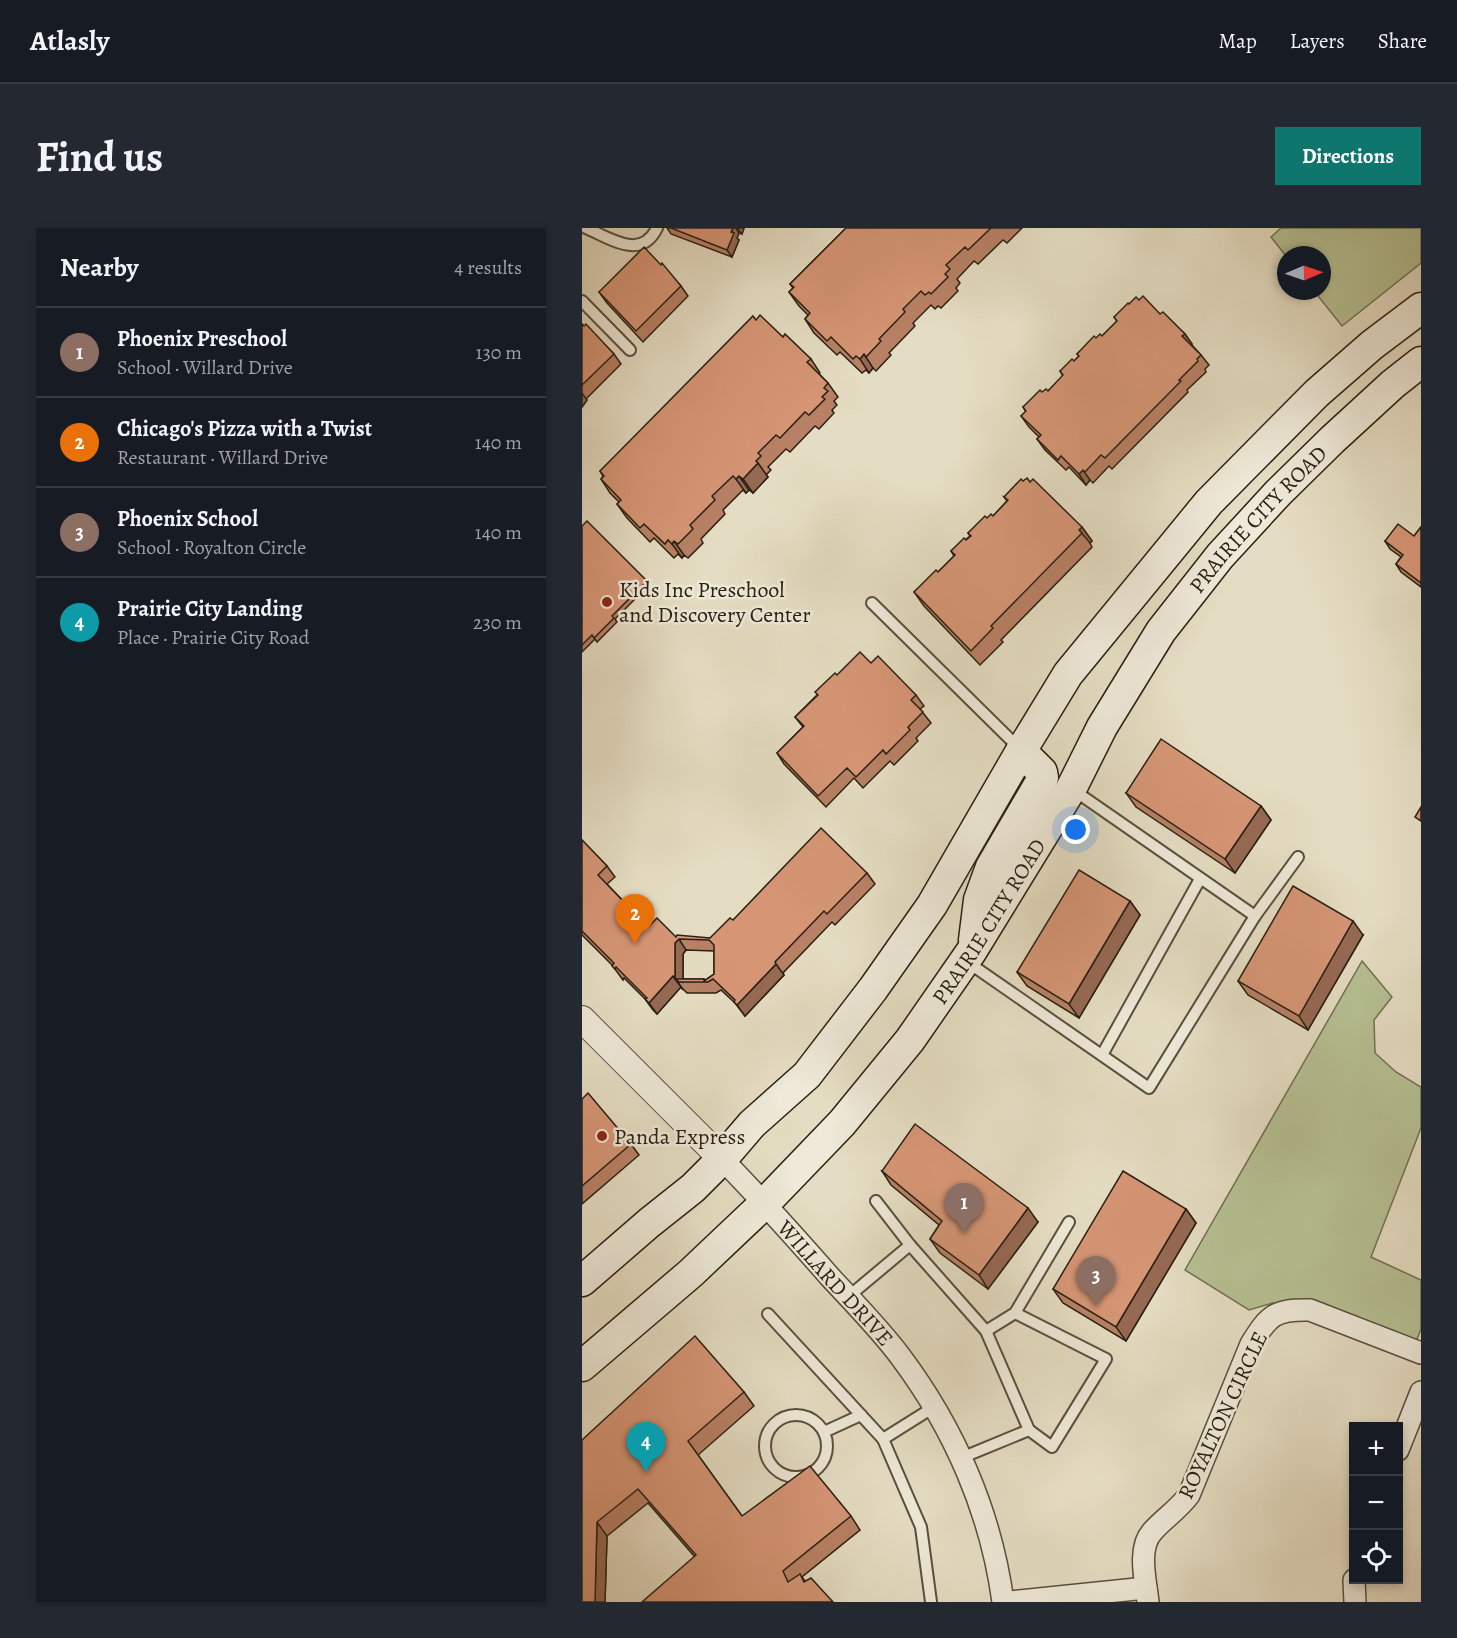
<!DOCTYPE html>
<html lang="en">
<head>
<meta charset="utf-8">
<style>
  body { margin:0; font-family:Alegreya,serif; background:#242831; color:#f1f3f6 }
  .controls { position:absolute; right:18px; bottom:18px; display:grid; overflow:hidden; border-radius:0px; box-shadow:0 3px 9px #0003 }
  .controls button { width:54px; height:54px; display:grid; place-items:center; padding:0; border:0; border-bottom:2px solid #363941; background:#171b24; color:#f1f3f6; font:30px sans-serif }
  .compass { position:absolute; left:695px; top:18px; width:54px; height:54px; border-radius:50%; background:#171b24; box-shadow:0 3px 9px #0003; rotate:88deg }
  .you { position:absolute; left:494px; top:602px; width:21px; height:21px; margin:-15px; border:4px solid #fff; border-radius:50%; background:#1a73e8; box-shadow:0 0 0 9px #1a73e833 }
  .badge { display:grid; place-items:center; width:39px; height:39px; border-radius:50%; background:#0f766e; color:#fff; font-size:20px; font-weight:700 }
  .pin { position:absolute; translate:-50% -50px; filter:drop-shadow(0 2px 3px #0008) }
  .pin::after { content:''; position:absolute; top:32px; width:21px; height:18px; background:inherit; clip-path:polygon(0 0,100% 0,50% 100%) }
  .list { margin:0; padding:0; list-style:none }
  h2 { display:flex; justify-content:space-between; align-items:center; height:78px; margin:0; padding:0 24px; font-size:26px }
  h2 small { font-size:20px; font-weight:400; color:#9ea1a6 }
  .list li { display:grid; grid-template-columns:39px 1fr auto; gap:18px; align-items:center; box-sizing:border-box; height:90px; padding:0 24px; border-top:2px solid #363941 }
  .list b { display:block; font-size:22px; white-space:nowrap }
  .list p { margin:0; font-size:20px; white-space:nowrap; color:#9ea1a6 }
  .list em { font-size:20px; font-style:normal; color:#9ea1a6 }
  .icon { flex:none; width:33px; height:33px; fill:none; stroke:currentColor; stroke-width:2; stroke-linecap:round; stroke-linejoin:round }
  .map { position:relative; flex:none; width:839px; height:1374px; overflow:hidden; border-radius:0px }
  header { display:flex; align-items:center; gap:36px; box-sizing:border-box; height:84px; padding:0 30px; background:#171b24; border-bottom:2px solid #363941 }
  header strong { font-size:28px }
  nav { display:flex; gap:33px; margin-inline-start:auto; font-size:21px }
  .intro { display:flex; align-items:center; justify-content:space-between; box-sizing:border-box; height:144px; padding:0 36px }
  h1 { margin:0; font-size:42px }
  .button { padding:15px 27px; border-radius:0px; background:#0f766e; color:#fff; font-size:21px; font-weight:700 }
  main { display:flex; gap:36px; padding:0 36px }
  aside { flex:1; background:#171b24; border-radius:0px; box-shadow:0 3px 9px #0003 }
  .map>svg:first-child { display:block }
</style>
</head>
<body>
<header>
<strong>Atlasly</strong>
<nav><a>Map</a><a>Layers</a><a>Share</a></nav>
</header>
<div class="intro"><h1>Find us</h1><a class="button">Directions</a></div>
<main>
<aside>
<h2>Nearby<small>4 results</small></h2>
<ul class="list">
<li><span class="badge" style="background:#8d6e63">1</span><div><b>Phoenix Preschool</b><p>School · Willard Drive</p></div><em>130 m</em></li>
<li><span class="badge" style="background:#e8710a">2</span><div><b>Chicago's Pizza with a Twist</b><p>Restaurant · Willard Drive</p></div><em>140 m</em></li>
<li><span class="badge" style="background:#8d6e63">3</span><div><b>Phoenix School</b><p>School · Royalton Circle</p></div><em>140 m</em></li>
<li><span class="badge" style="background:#0f9aa8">4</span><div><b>Prairie City Landing</b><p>Place · Prairie City Road</p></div><em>230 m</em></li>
</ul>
</aside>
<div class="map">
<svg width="839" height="1374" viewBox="0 0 839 1374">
  <rect width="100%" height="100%" fill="#e5ddc3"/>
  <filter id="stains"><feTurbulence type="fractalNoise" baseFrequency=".00333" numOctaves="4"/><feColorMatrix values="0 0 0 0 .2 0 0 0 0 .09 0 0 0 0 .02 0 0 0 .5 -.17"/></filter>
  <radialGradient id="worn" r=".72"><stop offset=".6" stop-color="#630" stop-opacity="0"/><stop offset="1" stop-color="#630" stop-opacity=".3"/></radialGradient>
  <!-- green -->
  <g fill="#b6c093" stroke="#707053" stroke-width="1.5">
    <path d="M699,0H839V35L760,98L732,63H740V27L704,28L689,9Z"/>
    <path d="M780,733L810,769L792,792L793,825L814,844L839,859V900L789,1029L839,1052V1101L833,1116L716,1075H691L667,1082L603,1042Z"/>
  </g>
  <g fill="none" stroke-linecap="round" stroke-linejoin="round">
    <defs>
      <g id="service">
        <path d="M4,0C28,10 59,33 75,0"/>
        <path d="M0,73L48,122"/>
        <path d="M290,375L437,520"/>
        <path d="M673,688L716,629"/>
        <path d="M384,733L567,860L673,688L490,561"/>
        <path d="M520,827L618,651"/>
        <path d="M294,973L328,1017L404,1103L447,1202"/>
        <path d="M266,1069L328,1017"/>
        <path d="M186,1086L301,1211L352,1179"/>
        <path d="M404,1103L433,1085L487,994"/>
        <circle cx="214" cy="1218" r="31"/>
        <path d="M242,1204L279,1187"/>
        <path d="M301,1211L339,1299L349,1374"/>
        <path d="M379,1230L447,1202L470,1219L524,1131L433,1085"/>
      </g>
      <g id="minor">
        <path id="s1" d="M140,931C178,970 213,1009 248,1049C272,1075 297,1100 318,1128C372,1200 409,1284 421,1374"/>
        <path d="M816,1222L839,1164"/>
        <path d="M772,1352L773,1374"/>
        <path d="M428,1374L564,1360"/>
        <path d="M566,1374C564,1354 555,1321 570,1304C581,1291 596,1282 607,1267L669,1116C687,1087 693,1081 728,1082L839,1125"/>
      </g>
      <path id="tertiary" d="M0,791L140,931"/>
      <g id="secondary">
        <path d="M392,712L397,672L409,639L461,550L460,544L439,523"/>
        <path d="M0,1053L67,995L111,960L140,931L170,896L225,847L291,761L350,677L439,523L486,446L627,274L735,165L790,117L839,80"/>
        <path id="s2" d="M0,1138L109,1045L183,975L260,895L328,812L389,724L489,561L520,499L579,403L638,328L696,265L750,212L811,156L839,134"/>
      </g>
    </defs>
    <!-- service casing -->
    <use href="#service" stroke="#594f3f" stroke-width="14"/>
    <!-- minor casing -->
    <use href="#minor" stroke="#594f3f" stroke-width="24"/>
    <!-- tertiary casing -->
    <use href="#tertiary" stroke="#594f3f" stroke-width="28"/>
    <!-- secondary casing -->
    <use href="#secondary" stroke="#2a2013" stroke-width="33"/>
    <!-- service -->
    <use href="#service" stroke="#eee9d8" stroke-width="10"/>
    <!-- minor -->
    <use href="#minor" stroke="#eee9d8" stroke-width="21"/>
    <!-- tertiary -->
    <use href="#tertiary" stroke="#eee9d8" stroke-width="26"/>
    <!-- secondary -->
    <use href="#secondary" stroke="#eee9d8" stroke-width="30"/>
  </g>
  <!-- wall -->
  <g fill="#b88165" stroke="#2a2013" stroke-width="1.5" fill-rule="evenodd">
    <path d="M85,0H162L160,6L157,5L155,10L157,12L150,29L89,6Z"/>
    <path d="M264,0H440L425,15L421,12L396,36L392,33L375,51L378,55L374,60L376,63L359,80L356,78L353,81L349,77L331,95L333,98L307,125L309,127L294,143L291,140L287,145L284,142L280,145L258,124L255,127L232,105L223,91L226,87L217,78L207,64L211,60L208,56Z"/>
    <path d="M79,37L99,58L106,68L61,114L25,75L17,64Z"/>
    <path d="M557,72L578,86L603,106L610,116V117L619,127L627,137L623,141L624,144L605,162L606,164L530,241L527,238L511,255L508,252L504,257L487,239L484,242L463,222L455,211L457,209L447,199L439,188L444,184L441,179L460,164L466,163L481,148L478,143L492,133L497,128L495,126L514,110L520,108L535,93L532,89L547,76Z"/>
    <path d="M174,92L201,109L229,131L238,145L237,146L246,155L256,169L252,173L255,177L250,182L252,185L237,201L233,198L208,224L204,221L186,239L189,242L184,247L186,249L171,265L167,262L164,265L161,262L141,282L143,286L119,311L121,315L106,330L102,327L100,330L96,326L92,330L72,310L68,314L45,290L35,276L37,274L28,265L19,251L21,248L18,243Z"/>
    <path d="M0,96L32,126L39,136L4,171L5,172L0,179Z"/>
    <path d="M422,269L500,299L510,313L508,315L510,319L419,412L421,414L398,437L342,378L332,364L356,344L372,328L369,323L388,308L386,305L405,290L411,288L425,273Z"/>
    <path d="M0,298L65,353L68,356L33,391L35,394L15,414L13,411L0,424Z"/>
    <path d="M839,299V359L819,344L814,336L819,329L808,321L803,313L832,308Z"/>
    <path d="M289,435L334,467L342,478L338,481L349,495L334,510L336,513L312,537L308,533L281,560L272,550L244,579L202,536L195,525L221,499L213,489L255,447Z"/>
    <path d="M544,565L679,578L689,592L653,645L554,579Z"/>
    <path d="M0,612L25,638L33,649L25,656L66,699L94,709L128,710L151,692L285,645L293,656L253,697L250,694L201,745L202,747L163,788L153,775L139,762L134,765H105L99,759L75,786L71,782L63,771L42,750L41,752L30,737L0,707ZM104,722L132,723V746L123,752L122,751H101V726Z"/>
    <path d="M548,673L558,687L497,790L445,758L435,744Z"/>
    <path d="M781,707L726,802L666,767L656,753Z"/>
    <path d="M0,871L49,916L57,927L0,976Z"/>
    <path d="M300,943L456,994L406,1061L358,1025L348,1011L357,997L309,957Z"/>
    <path d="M604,981L614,995L544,1113L481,1075L471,1061Z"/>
    <path d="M162,1164L172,1178L116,1227L160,1288H269L278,1302L220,1349L223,1353L251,1374L113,1329L66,1275L25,1308L23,1374H0V1212Z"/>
  </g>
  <!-- shaded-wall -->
  <g fill="#966953" stroke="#2a2013" stroke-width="1.5">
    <path d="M151,0H154L157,5L155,10L157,12L150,29L145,22Z"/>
    <path d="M155,0H162L160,6Z"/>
    <path d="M603,106L610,116L608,119L600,108Z"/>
    <path d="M282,126L291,140L287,145L278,131Z"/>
    <path d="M0,165L5,172L0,179Z"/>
    <path d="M176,235L186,249L171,265L161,251Z"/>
    <path d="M501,242L508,252L504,257L497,246Z"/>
    <path d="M157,248L167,262L164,265L154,251Z"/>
    <path d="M500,299L510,313L508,315L497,302Z"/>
    <path d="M92,313L102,327L100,330L90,316Z"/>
    <path d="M679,578L689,592L653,645L643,631Z"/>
    <path d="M548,673L558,687L497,790L487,776Z"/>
    <path d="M771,693L781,707L726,802L717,788Z"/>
    <path d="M97,711L104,722L101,726V754L94,751L101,762L93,751V715Z"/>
    <path d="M194,736L202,747L163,788L155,777Z"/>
    <path d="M91,748L99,759L75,786L67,775Z"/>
    <path d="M446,980L456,994L406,1061L397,1047Z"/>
    <path d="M604,981L614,995L544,1113L534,1099Z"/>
    <path d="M15,1294L25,1308L23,1374H13Z"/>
  </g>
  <!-- building -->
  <g fill="#d69676" stroke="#2a2013" stroke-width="1.5">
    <path d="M89,0H151L149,4L152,5L145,22Z"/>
    <path d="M264,0H409L386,22L383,19L364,37L368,41L363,46L366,49L349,66L347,64L343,67L339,63L321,81L323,84L297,111L299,113L284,129L282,126L278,131L274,128L271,131L249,109L245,113L223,91L228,85L207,64L212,59L208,56Z"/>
    <path d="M62,19L79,37L80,35L99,58L54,103L17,64Z"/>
    <path d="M561,68L578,86L581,84L603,106L600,108L619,127L615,131L616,133L597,152L599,153L523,230L519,227L503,244L501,242L497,246L479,228L476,232L455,211L459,207L439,188L444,183L441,179L458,162L460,164L464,161L466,163L481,147L478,143L490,131L492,133L497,128L495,126L512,108L514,110L518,106L520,108L535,93L532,89L546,75L547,76L554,69L557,72Z"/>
    <path d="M178,87L201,109L203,106L229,131L225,134L246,155L242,160L246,163L240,169L243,171L227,187L223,184L198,210L194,207L176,225L179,228L174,233L176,235L161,251L157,248L154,251L151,248L130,268L133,272L108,297L111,301L96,316L92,313L90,316L86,312L83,316L62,296L58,300L35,276L39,272L19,251L22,248L18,243L171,88L174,92Z"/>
    <path d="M0,96L2,98L4,96L32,126L0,157Z"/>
    <path d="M445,250L448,254L451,251L500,299L497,302L500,305L409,398L411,400L389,423L332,364L354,342L356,344L373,327L369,323L382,310L384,312L389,308L386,305L403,288L405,290L409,286L411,288L426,272L422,269L439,251L441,253Z"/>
    <path d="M5,293L65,353L30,388L32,390L12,410L10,407L0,417V298Z"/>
    <path d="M816,296L832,308L839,299V355L814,336L821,327L803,313Z"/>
    <path d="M278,424L289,435L296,428L334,467L329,472L341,484L326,499L328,502L304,526L301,522L274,549L265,540L236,568L195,525L222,498L213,489L236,467L233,464L253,445L255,447Z"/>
    <path d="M579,511L679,578L643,631L544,565Z"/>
    <path d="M839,579V593L833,589Z"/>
    <path d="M239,600L285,645L245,686L242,683L193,734L194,736L155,777L152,774L153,772L131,751L126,754H97L94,751H122V753L132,746V717L127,712L97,711L93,715V751L91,748L67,775L63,771L65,770L34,739L33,741L30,738L32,735L0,703V612L25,638L16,647L66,699L75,690L94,709L95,707L128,710L148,690L151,692Z"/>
    <path d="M497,642L548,673L487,776L435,744Z"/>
    <path d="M711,658L771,693L717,788L656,753Z"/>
    <path d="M6,865L49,916L0,958V871Z"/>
    <path d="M333,896L446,980L397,1047L348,1011L360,993L300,943Z"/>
    <path d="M541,943L604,981L534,1099L471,1061Z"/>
    <path d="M113,1108L162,1164L106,1213L160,1288L228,1238L269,1288L201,1343L206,1354L218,1346L222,1354L229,1350L251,1374H60L114,1327L56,1261L15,1294L13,1374H0V1212Z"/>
  </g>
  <!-- markers -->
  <g fill="#8f2418" stroke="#eee9d8" stroke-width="2">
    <circle cx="25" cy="374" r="6"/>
    <circle cx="20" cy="908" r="6"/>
  </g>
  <g text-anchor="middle" stroke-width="5" stroke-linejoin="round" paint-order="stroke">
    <!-- street labels -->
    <g font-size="22" fill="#2a2013" stroke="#eee9d8">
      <text dy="8" stroke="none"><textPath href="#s2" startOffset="1092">PRAIRIE CITY ROAD</textPath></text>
      <text dy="8" stroke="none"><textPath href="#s2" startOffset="606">PRAIRIE CITY ROAD</textPath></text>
      <text dy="8" stroke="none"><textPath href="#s1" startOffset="168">WILLARD DRIVE</textPath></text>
      <text transform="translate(640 1187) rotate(-65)" y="8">ROYALTON CIRCLE</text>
    </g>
    <!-- poi labels -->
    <g font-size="22" fill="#2a2013" stroke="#eee9d8" text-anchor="start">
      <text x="37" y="369">Kids Inc Preschool<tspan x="37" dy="25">and Discovery Center</tspan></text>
      <text x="32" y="916">Panda Express</text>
    </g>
  </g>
  <rect width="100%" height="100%" filter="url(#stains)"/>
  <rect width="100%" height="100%" fill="url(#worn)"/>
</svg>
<div class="controls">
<button>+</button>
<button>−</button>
<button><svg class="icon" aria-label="locate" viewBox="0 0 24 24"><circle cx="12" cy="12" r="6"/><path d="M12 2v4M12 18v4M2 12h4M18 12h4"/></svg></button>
</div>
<svg class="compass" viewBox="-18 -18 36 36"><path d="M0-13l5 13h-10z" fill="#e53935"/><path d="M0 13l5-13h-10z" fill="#9ea1a6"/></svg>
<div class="you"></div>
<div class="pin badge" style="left:382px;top:1005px;background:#8d6e63">1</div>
<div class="pin badge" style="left:53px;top:716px;background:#e8710a">2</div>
<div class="pin badge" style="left:514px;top:1078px;background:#8d6e63">3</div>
<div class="pin badge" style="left:64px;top:1244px;background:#0f9aa8">4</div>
</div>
</main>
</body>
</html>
